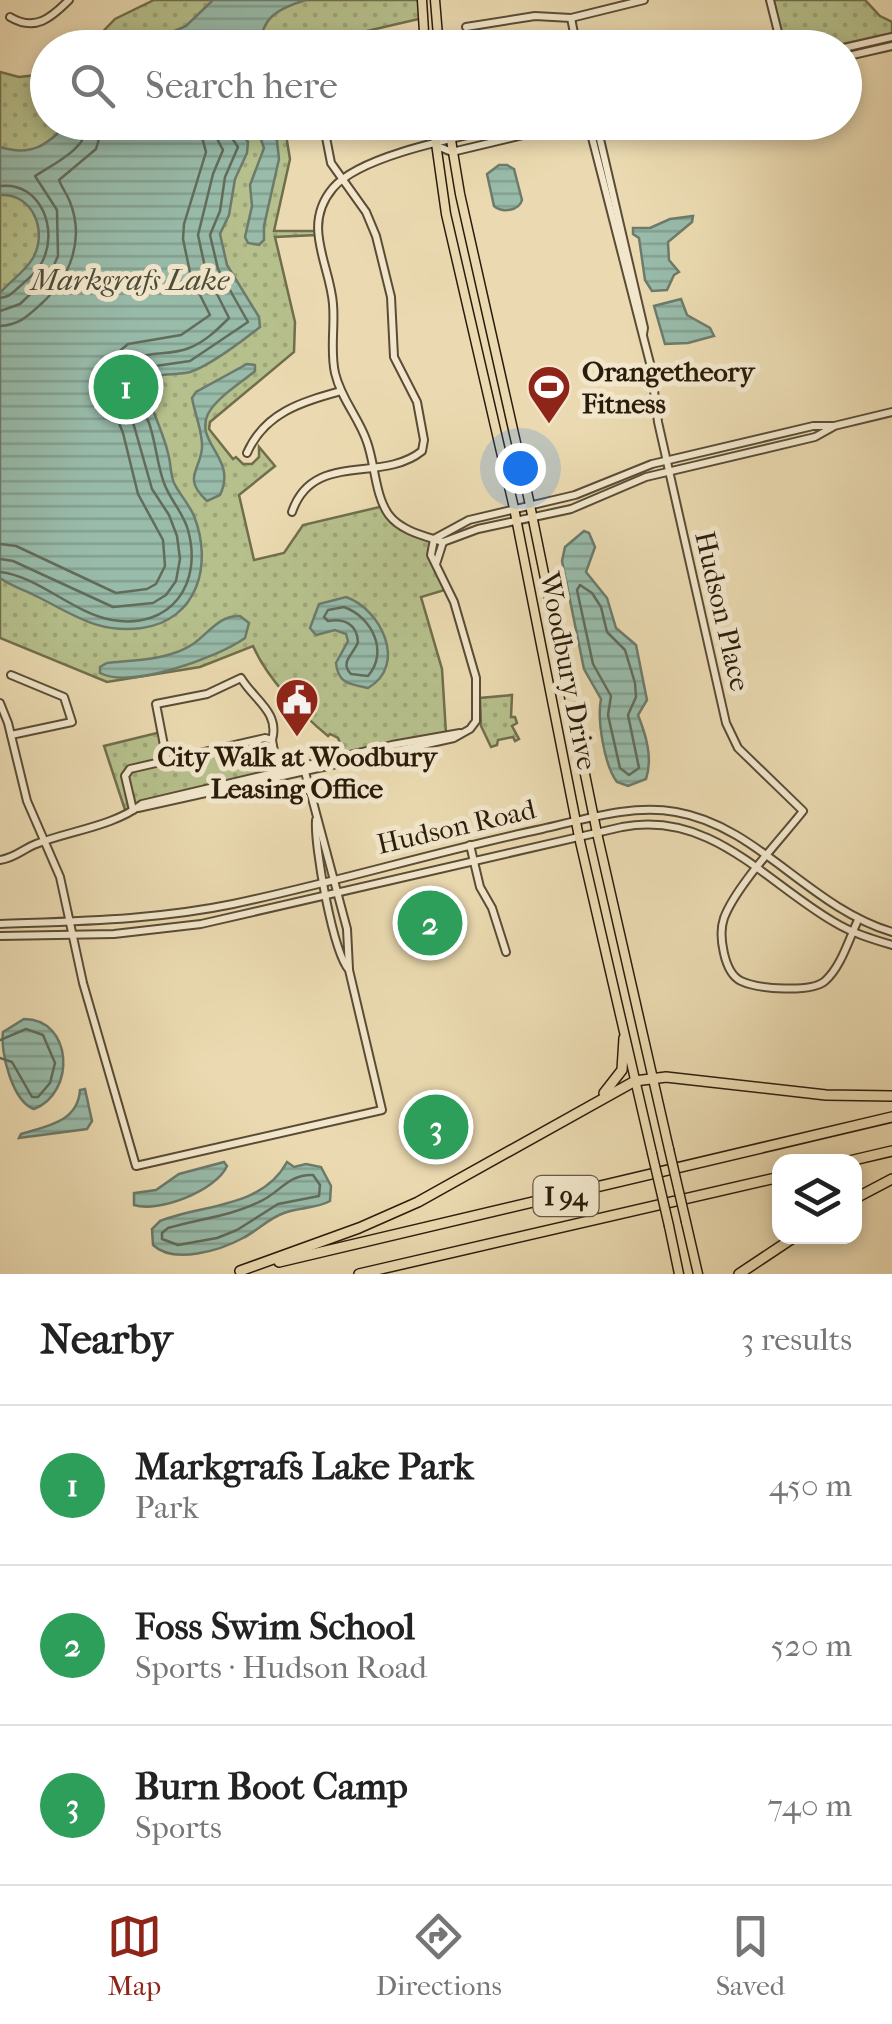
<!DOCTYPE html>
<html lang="en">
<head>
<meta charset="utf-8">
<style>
  body { margin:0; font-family:"IM FELL French Canon",serif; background:#f6f6f6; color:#222 }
  .controls { position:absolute; right:30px; bottom:30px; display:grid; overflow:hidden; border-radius:20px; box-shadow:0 5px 15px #0003 }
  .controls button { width:90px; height:90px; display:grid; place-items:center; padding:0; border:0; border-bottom:2px solid #e0e0e0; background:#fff; color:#222; font:50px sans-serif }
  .you { position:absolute; left:520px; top:468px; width:35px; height:35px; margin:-25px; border:8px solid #fff; border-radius:50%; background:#1a73e8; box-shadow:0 0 0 15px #1a73e833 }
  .badge { display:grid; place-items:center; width:65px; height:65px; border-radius:50%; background:#8f2418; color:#fff; font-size:32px; font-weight:700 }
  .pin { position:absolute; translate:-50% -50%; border:5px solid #fff; box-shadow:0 2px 10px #0006 }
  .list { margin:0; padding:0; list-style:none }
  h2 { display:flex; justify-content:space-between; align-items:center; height:130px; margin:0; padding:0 40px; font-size:42px }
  h2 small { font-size:32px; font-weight:400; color:#767676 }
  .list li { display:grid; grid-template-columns:65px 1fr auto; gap:30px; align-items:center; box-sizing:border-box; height:160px; padding:0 40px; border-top:2px solid #e0e0e0 }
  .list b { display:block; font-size:38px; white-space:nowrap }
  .list p { margin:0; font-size:32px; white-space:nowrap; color:#767676 }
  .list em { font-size:32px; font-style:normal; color:#767676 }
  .icon { flex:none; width:55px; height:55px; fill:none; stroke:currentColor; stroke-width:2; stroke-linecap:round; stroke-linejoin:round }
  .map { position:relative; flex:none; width:892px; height:1274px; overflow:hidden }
  .search { position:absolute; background:#fff; box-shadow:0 5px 15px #0003; left:30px; right:30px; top:30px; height:110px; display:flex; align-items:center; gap:25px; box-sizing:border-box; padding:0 35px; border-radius:55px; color:#767676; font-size:38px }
  .sheet { height:610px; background:#fff }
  nav { display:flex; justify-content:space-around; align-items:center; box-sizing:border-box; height:140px; border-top:2px solid #e0e0e0; background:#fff; font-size:28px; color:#767676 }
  nav a { display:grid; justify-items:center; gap:5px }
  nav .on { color:#8f2418 }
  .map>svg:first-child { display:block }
</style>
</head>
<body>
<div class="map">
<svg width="892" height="1274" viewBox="0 0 892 1274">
  <defs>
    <pattern id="park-dots" width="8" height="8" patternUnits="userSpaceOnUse" patternTransform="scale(2.5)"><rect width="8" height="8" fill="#b6c08c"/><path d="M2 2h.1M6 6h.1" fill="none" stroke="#9da478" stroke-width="1.8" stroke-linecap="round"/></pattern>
    <pattern id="water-rules" width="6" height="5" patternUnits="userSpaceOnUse" patternTransform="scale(2.5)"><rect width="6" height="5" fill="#98bbaa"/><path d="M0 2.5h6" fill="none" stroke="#83a091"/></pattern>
  </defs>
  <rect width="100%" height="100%" fill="#ebdab1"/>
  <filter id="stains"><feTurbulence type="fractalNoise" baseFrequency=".002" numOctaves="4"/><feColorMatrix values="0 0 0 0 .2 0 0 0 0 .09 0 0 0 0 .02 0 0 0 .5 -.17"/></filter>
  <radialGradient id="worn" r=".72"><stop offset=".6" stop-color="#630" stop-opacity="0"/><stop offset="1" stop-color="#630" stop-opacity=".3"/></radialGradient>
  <!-- park -->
  <g fill="url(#park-dots)" stroke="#706e4c" stroke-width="2.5">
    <path d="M154,0H422L423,18L315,43L312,47L87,48L115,19Z"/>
    <path d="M770,0H865L880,16L892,22V33L829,47H782Z"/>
    <path d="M0,72L19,77L47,74L48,122L284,123L290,159L274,231H317L316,235L275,237L295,322L294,352L210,422L209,429L233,459L236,457L243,464H252L259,457V447L275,466L239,495L254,560L284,553L303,525L384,506L392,519L434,539L431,548L448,589L421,597L442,669L446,733L345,756L338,738L330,734L328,736C301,714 267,678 253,646L200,667L107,682L0,638Z"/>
    <path d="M512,695L511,717H515L517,723L512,726L519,739L515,741L513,737L498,740L497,745L491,747L481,726L480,698Z"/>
    <path d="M161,732L167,760L266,738L272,740L278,772L126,813L104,746Z"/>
  </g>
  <!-- water -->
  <g fill="url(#water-rules)" stroke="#6c7b6b" stroke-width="2.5">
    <path d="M213,0H306C279,8 261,17 260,47H138L186,26Z"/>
    <path d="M70,122L233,123L248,142L247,153L235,179L229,215L220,234L227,265L259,317L260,327C244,340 209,366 190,372C175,376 156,372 143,381C149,405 162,428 168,453C171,463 170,473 174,483C180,495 189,504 194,516C213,564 198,620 142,628C97,634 73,614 34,595C22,589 11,586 0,578V293C10,281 25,272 33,258C48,231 33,193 0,195V147C32,157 47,145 70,122Z"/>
    <path d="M248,123H275L279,159L264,226V240L259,245L248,243L245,237L252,206L250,185L264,148L259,134Z"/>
    <path d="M499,165H507L514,169L522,200C519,211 502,213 494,206L487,174Z"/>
    <path d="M693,216L692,222L668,242L669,260L679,272L674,275L667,290L652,291L645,280L639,238L633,234V228H650L670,219Z"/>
    <path d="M681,299L687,315L710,328L714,336L688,343L665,344L654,306Z"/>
    <path d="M247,364L255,365V371C241,383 216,398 208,414C194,443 238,458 220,495L207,501C182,478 200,471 202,448C203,432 195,415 192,398L196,392Z"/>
    <path d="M584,531L589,533L595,547L586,572L607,598L616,628L636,645L647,700L638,715C646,735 653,758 646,779L628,786L617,782C604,765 597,719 601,699L584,669L562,561L565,547Z"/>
    <path d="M346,597C381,609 408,665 368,688C350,684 338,684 336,663L348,641L346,634L335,630L316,635L310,628L319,604Z"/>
    <path d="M240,616L249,623L245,638C217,658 131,689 100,673V667L107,663C134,660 170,660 193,644C209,633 219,615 240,616Z"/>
    <path d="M24,1019C73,1019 76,1093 34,1109C13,1102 0,1053 3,1032Z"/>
    <path d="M85,1089L92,1121L87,1129L19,1138L21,1134C47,1126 78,1122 80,1090Z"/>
    <path d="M224,1162L227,1166C216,1191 158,1213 134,1205V1193L156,1190L179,1174Z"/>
    <path d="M287,1162L294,1167L306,1164L321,1167L331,1186L330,1201C316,1209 299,1207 284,1213C269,1218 257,1231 243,1238C221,1250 174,1265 153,1245L152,1229L160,1221C204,1204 262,1208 287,1162Z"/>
  </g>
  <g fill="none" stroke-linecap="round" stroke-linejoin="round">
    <!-- shore -->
    <g stroke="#616c5b" stroke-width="2.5">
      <path d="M0,186C41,181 60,231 41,264C36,273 27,280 19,287C12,293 10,297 0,298"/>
      <path d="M0,311L20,304L49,276L58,256L57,210L35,176C55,163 87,149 89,122"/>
      <path d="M0,326C19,325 28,316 41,304C70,278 85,240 70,202C67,194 62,188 59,180L96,149L104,122"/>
      <path d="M0,544L16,546L116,593L147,589L156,584L165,566L163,540L138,494L123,433L108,396L107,371L114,356L128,344L181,335L210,315L191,277L183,239L184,224L206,152L198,122"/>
      <path d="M0,559L13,561L113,607L153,603L166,595L176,581L180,559L177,536L169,515L152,489L121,380C129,344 164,359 189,348C205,342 218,329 229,318L206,272L198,235L213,174L223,150L215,135L213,122"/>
      <path d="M0,572C38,576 73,613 112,620C171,630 203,584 188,530C183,512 170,500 164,483C157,464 156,443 149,423C143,409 135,396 133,381L142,368L190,361L248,322L218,269L210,235L220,211L225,177L238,147L227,131L225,122"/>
      <path d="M580,585L592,593L601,607L607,632L625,650L635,683L636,697L628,715L639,768L629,775L620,768L608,715L611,696L593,664L577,590Z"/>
      <path d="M344,607C372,617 389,652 368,676L351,674C339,662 354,654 358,642C357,624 344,618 328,621L324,617L328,610Z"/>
      <path d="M0,1040L26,1029L43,1035L55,1063L50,1083L38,1097H32L12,1062L0,1058"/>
      <path d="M313,1175L320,1185L319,1196L278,1204L237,1230L217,1238L178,1245L162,1239V1233L168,1228C198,1219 231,1216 259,1202C280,1193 288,1174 313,1175Z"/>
    </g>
    <defs>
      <g id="minor">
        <path d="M770,0L782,48"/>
        <path d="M10,17C35,32 51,18 69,0"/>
        <path d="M571,18L577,48"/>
        <path d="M466,27L535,16L571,18L644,0"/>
        <path d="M844,48L892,37"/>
        <path d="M844,57L892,46"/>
        <path d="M526,122C477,134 363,152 333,188C301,226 330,264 333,304C335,327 330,351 335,373C341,399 359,418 367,442C375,464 375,496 389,515C401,531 425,536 443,542L478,529L571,509L646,477L815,437L833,427"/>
        <path d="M588,122L651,367L658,422L726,723L738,748L803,811C781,839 736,886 724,918C718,935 724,973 741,981C758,989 811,993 825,981C841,967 849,939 858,920"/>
        <path d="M596,122L644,328L643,334"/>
        <path d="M437,146L452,152L577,122"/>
        <path d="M247,453C265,412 302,402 341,391"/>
        <path d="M292,512C313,450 381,484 422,451L424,440L417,402L394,357L391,297L376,236L366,212L331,163L323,122"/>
        <path d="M436,564L443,542"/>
        <path d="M11,675L64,697L72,722L11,735"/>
        <path d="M0,703L8,723L27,801L60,877L83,983L136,1166L382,1110L349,970C333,952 314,846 316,820"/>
        <path d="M167,761L156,704L207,694L241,678C254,700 280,712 272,740"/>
        <path d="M305,772L347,929L349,969"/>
        <path d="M138,808L454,738L470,729L476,721V678L454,602L431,555L434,539L469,520L575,495L652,464L813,426H834L892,412"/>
        <path d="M133,810L125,776L130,769L265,738L272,740L278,773"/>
        <path d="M470,845L480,887L492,908L506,952"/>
        <path d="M0,860C15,858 23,849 36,844C69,831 114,826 142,804L392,745L460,733"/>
        <path d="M0,924C79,921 156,920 233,904C337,882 438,851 542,829C586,819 632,804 676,812C758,826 809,907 892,932"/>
        <path d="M0,936L114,934L201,924L622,827C711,810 765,882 834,922C852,933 872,939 892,945"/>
      </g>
      <g id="major">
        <path d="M422,0L425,48"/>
        <path d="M435,0L439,48"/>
        <path d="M433,122L446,214L514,508L579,837L652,1153"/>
        <path d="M448,122L460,194L530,505L597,833L669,1149"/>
        <path d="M686,1222L698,1274"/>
        <path d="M669,1226L679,1274"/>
      </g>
      <g id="highway">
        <path d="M604,1093L622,1070L624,1038"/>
        <path d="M845,1162L892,1151"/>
        <path d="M854,1199L892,1179"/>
        <path d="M279,1262L892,1117"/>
        <path d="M240,1271L359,1228L418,1202L635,1081L666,1077L826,1095L892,1096"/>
        <path d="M359,1274L780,1177"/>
        <path d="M739,1274L796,1236"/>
      </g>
    </defs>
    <!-- minor casing -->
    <use href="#minor" stroke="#5a4c35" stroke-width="10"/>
    <!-- major casing -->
    <use href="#major" stroke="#2a1c0c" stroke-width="11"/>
    <!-- highway casing -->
    <use href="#highway" stroke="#2a1c0c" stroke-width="12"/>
    <!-- minor -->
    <use href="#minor" stroke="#f2e7cc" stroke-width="6"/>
    <!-- major -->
    <use href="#major" stroke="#ebdab1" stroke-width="8"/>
    <!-- highway -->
    <use href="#highway" stroke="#ebdab1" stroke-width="9"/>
    <defs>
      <g id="major-bridge">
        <path d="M669,1149L686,1222"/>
        <path d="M652,1153L669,1226"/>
      </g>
    </defs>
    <!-- major-bridge casing -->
    <use href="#major-bridge" stroke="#2a1c0c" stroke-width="11" stroke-linecap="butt"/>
    <!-- major-bridge -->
    <use href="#major-bridge" stroke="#ebdab1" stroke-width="8"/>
  </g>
  <!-- icons -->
  <defs>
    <symbol id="stadium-pin" viewBox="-11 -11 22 30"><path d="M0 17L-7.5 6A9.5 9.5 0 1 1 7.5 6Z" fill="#8f2418" stroke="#f2e7cc"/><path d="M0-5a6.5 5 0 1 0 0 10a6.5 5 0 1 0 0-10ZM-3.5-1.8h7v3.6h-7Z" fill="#fff"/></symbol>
    <symbol id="civic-pin" viewBox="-11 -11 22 30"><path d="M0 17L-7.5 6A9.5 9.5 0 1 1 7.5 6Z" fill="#8f2418" stroke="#f2e7cc"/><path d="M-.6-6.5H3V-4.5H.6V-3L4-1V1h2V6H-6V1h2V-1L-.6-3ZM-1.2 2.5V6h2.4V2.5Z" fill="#fff"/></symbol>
  </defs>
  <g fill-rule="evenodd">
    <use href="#stadium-pin" x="524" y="362" width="50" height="68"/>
    <use href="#civic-pin" x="272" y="675" width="50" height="68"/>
  </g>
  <g text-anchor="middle" stroke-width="10" stroke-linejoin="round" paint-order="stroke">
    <!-- shield labels -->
    <rect fill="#f2e7cc" stroke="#665946" stroke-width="2.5" x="533.5" y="1176" width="65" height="40" rx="8"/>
    <g font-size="25" font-weight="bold" fill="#2a1c0c">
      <text x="566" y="1205">I 94</text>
    </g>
    <!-- poi labels -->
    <g font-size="28" font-weight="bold" fill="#2a1c0c" stroke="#f2e7cc" text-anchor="start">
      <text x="582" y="381">Orangetheory<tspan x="582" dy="32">Fitness</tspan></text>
      <text x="297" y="766" text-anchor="middle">City Walk at Woodbury<tspan x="297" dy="32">Leasing Office</tspan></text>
    </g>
    <!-- street labels -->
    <g font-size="28" fill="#2a1c0c" stroke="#f2e7cc">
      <text transform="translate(723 611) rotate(77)" y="10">Hudson Place</text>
      <text transform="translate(569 671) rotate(79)" y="10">Woodbury Drive</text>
      <text transform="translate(456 826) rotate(-13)" y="10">Hudson Road</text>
    </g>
    <!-- water labels -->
    <g font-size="30" font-style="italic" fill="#4b4c3b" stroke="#f2e7cc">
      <text x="130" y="290">Markgrafs Lake</text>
    </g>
  </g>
  <rect width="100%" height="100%" filter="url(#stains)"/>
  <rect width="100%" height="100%" fill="url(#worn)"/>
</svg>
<div class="controls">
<button><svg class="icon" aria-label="layers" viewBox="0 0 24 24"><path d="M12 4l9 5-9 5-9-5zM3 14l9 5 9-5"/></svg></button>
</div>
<div class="you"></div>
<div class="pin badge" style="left:126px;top:387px;background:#2e9e5b">1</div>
<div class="pin badge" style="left:430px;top:923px;background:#2e9e5b">2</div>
<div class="pin badge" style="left:436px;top:1127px;background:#2e9e5b">3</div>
<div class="search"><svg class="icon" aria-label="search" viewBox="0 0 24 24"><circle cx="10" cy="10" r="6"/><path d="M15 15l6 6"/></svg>Search here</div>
</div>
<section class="sheet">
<h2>Nearby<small>3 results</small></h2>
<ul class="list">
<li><span class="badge" style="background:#2e9e5b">1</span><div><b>Markgrafs Lake Park</b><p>Park</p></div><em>450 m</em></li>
<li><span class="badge" style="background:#2e9e5b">2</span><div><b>Foss Swim School</b><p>Sports · Hudson Road</p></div><em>520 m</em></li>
<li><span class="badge" style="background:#2e9e5b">3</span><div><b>Burn Boot Camp</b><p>Sports</p></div><em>740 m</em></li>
</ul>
</section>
<nav>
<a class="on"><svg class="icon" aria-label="map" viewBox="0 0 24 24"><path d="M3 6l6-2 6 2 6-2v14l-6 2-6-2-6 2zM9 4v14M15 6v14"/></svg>Map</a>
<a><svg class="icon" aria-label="directions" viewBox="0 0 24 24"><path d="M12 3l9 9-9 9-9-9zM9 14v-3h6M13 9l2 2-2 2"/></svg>Directions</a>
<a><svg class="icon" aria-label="saved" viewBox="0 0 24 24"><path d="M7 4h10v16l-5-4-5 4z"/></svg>Saved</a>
</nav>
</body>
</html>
